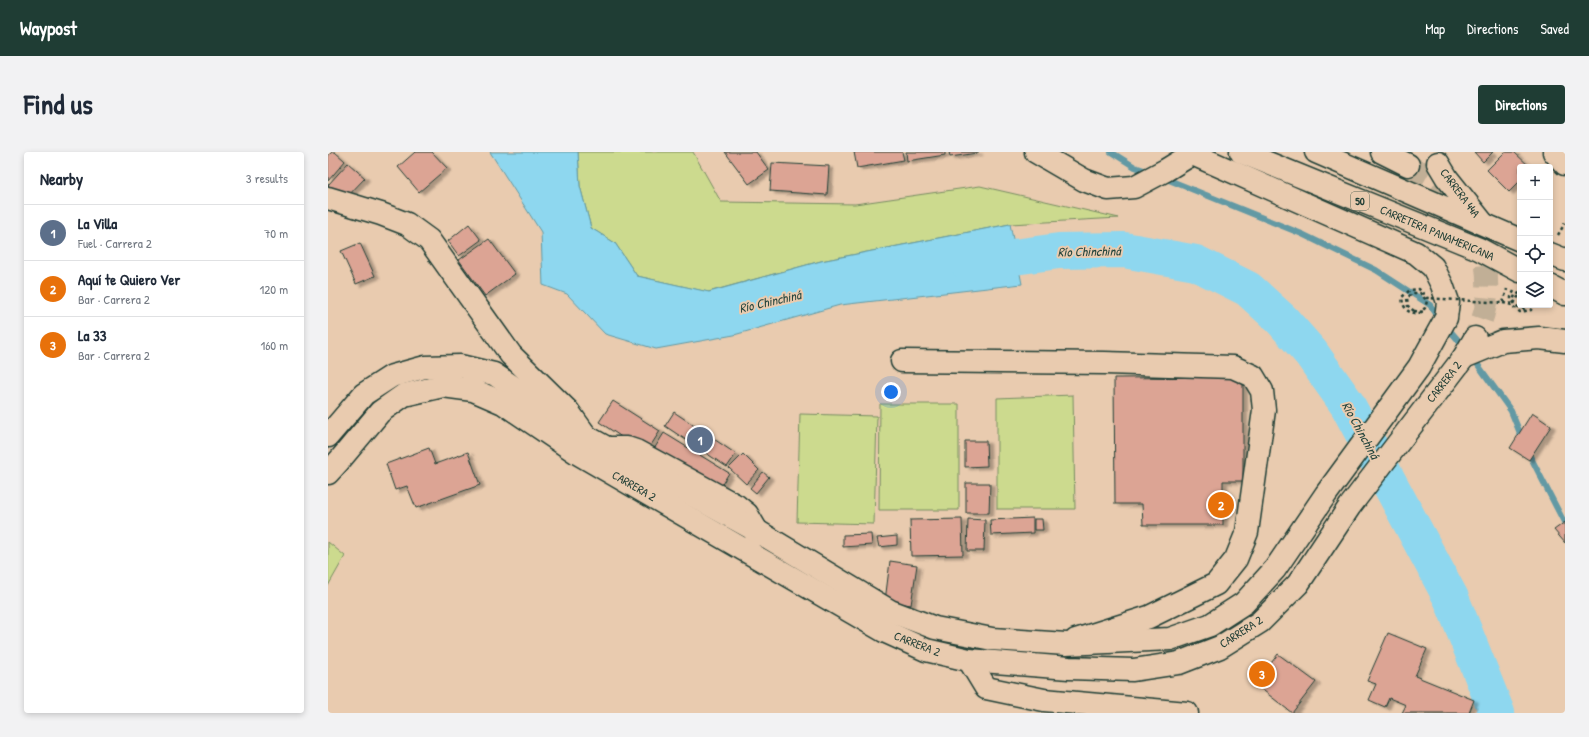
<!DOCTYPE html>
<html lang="en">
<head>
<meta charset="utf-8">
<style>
  body { margin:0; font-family:"Patrick Hand",sans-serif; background:#f2f2f3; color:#1f2937 }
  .controls { position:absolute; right:12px; top:12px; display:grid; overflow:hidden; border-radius:4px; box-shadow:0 2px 6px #0003 }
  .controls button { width:36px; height:36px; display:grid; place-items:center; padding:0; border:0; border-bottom:1px solid #e0e1e3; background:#fff; color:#1f2937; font:20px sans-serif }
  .you { position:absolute; left:563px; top:240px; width:14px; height:14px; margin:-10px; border:3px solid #fff; border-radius:50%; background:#1a73e8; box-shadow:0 0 0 6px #1a73e833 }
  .badge { display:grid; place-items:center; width:26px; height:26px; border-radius:50%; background:#1f3d34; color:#fff; font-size:13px; font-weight:700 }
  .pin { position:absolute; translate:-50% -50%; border:2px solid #fff; box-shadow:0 1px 4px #0006 }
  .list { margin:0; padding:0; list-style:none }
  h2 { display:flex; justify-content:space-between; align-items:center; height:52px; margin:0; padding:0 16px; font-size:17px }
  h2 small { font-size:13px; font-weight:400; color:#747a83 }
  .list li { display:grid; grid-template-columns:26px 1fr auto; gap:12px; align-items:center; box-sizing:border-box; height:56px; padding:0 16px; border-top:1px solid #e0e1e3 }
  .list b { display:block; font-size:15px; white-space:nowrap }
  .list p { margin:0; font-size:13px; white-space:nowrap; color:#747a83 }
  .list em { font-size:13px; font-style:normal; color:#747a83 }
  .icon { flex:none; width:22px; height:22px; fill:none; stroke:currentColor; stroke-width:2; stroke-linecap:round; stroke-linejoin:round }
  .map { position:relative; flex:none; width:1237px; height:561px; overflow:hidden; border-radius:4px }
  header { display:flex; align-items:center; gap:24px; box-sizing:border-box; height:56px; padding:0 20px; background:#1f3d34; color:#fff }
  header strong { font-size:19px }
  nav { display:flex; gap:22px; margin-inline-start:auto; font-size:14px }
  .intro { display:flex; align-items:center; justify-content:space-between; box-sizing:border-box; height:96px; padding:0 24px }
  h1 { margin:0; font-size:28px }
  .button { padding:10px 18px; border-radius:4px; background:#1f3d34; color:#fff; font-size:14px; font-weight:700 }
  main { display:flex; gap:24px; padding:0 24px }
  aside { flex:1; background:#fff; border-radius:4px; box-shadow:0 2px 6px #0003 }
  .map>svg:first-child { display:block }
</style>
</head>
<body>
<header>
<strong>Waypost</strong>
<nav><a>Map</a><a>Directions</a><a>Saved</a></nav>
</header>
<div class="intro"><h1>Find us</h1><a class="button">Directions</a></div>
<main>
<aside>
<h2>Nearby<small>3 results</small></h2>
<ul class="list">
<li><span class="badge" style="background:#5c6f8a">1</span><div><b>La Villa</b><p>Fuel · Carrera 2</p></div><em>70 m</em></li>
<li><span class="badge" style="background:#e8710a">2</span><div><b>Aquí te Quiero Ver</b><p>Bar · Carrera 2</p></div><em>120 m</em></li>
<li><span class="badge" style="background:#e8710a">3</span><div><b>La 33</b><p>Bar · Carrera 2</p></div><em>160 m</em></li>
</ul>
</aside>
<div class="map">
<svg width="1237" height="561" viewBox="0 0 1237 561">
  <defs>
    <filter id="shadow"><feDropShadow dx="4.5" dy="2.5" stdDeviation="1" flood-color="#0004"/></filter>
  </defs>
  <rect width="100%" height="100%" fill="#e9cbaf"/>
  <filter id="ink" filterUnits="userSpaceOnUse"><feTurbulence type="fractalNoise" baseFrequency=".025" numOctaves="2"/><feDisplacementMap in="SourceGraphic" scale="8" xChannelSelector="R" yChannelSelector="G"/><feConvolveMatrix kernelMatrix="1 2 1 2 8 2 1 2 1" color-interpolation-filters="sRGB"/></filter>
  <g filter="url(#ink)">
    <!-- green -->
    <g fill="#ccda8e" stroke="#768c61">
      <path d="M250,0H365L393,50L527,52L652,34L791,66L682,72L493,109L380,140L309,124L287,91L263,76L252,34Z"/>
      <path d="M745,243L747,357H669V246Z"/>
      <path d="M552,252H631V358H551Z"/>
      <path d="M472,262L549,264L546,372L469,370Z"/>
      <path d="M0,390L17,404L0,434Z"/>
    </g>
    <!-- water -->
    <path fill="#8ed7ef" stroke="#6299a4" d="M162,0H250L252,34L263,76L287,91L309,124L381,140L493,109L682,72L694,132L512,153L406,183L328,197L277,182L239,142L215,133L213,80Z"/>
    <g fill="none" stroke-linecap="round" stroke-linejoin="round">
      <!-- stream -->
      <g stroke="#6299a4" stroke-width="6">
        <path d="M783,0L807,15L822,20"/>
        <path d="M836,26L974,82L1048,118L1102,153L1112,167"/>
        <path d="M1118,174L1137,196"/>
        <path d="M1145,206L1183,259L1194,286"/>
        <path d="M1199,298L1237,372"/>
      </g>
      <!-- river -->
      <path stroke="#8ed7ef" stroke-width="36" d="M640,111L731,99L796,98L868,111L920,137L954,168L983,201L1019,252L1123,446L1169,561"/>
    </g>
    <!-- building -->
    <g fill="#dca494" stroke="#1f3d34" filter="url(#shadow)">
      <path d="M4,0H7L17,9L0,29V4Z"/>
      <path d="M87,0H104L119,16L91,40L70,15Z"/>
      <path d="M397,0H428L441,18L421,32Z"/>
      <path d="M526,0H574L576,8L529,16Z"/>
      <path d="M578,0H617V3L579,9Z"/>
      <path d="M621,0H650V1L622,5Z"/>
      <path d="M1146,0H1165L1155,10Z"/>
      <path d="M1177,0H1186L1202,15H1192V29L1181,40L1159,18Z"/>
      <path d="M20,11L37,26L16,48L0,33Z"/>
      <path d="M444,11L501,14L499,43L442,39Z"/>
      <path d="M141,72L153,88L131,104L120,89Z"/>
      <path d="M161,87L187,122L157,144L131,108Z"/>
      <path d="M32,91L47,124L28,132L13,99Z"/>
      <path d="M915,225V329H895V373H815L814,352H787L786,226Z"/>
      <path d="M285,249L332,279L318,301L271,270Z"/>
      <path d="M346,260L408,302L399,315L337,274Z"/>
      <path d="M1204,261L1223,274L1201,308L1182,296Z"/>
      <path d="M336,281L401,321L388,342L323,302Z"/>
      <path d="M637,289H658L659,314L637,315Z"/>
      <path d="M101,296L107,312L140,300L152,333L88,356L79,334L67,338L58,312Z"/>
      <path d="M415,302L431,318L418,332L401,316Z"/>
      <path d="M435,320L441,325L428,341L422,336Z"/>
      <path d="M638,331H662L661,361H638Z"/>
      <path d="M705,366V381L663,383L662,368Z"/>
      <path d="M634,367L635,403L583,404L582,368Z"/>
      <path d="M640,367L657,368L656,399H639Z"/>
      <path d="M706,367H714L715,378H706Z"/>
      <path d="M1237,370V391L1226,378Z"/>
      <path d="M543,382L544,393L515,395V383Z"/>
      <path d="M569,384V393L551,395L549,386Z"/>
      <path d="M562,409L589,413L583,453L557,449Z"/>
      <path d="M1060,481L1099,497L1087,524L1146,548L1141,561H1074L1078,553L1061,546L1057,555L1041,548L1048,532L1039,529Z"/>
      <path d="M950,502L988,530L964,561L927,532Z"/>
    </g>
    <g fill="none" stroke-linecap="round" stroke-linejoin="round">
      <!-- major-tunnel -->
      <path stroke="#c1af96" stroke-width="22" stroke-dasharray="22 11" stroke-linecap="butt" d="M1080,13C1088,18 1099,22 1107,28C1147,58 1166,108 1157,157C1155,167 1150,177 1147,186"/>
      <defs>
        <g id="minor">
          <path d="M708,0L756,28L780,37L806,35L838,18L864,2"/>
          <path d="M1226,0L1237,12"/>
          <path d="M1110,11L1119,26L1154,70"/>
          <path d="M0,46L53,62L79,72L101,88L183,203L240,259L258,284"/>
          <path d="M574,209L777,211L905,215L925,224L934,239L936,258L919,380L908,407L888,432L821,465L748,488"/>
          <path d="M276,299L278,296H299L308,299L409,354L419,362L429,379L428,383"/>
          <path d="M641,508L658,536L716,548L859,561"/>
        </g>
        <g id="major">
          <path d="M1054,0L1080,13"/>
          <path d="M1136,205L1175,189L1211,186L1237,189"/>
          <path d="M0,284L36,242L64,224L97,215L132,214L166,222L259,285L429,379L562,459L607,476L664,487L738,492L842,487L882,473L916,451L947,417L998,342L1091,215L1118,166L1120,150L1114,133L1105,115L1088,101L860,0"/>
          <path d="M0,321L11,309L52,260L76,243L115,234L145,238L175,251L249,301L556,479L598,498L641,508L741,516L805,518L851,511L892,495L932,470L970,432L1022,354L1136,205L1147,186"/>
        </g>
        <g id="highway">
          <path d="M913,0L1151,97L1192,119"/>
          <path d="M988,0L1192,88"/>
          <path d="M1222,102L1237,108"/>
          <path d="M1222,134L1237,142"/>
        </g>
      </defs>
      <!-- minor casing -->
      <use href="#minor" stroke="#1f3d34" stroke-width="25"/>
      <!-- major casing -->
      <use href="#major" stroke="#1f3d34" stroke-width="25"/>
      <!-- highway casing -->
      <use href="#highway" stroke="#1f3d34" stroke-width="25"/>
      <!-- path -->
      <g stroke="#1f3d34" stroke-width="2.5" stroke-dasharray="3 3" stroke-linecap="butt">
        <path d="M1230,83L1237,71"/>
        <path d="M1186,139L1183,145V153L1192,160L1203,158L1204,153"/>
        <path d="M1192,141L1187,143L1185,149L1188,154L1196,157L1201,153"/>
        <path d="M1086,159L1097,160"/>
      </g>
      <!-- minor -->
      <use href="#minor" stroke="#e9cbaf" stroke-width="22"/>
      <!-- major -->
      <use href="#major" stroke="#e9cbaf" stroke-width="22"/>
      <!-- highway -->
      <use href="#highway" stroke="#e9cbaf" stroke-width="22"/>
      <!-- path-bridge -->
      <g stroke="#1f3d34" stroke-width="2.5" stroke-dasharray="3 3" stroke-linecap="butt">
        <path d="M1175,151L1185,153L1190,145H1192"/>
        <path d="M1086,159L1080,154L1079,146L1085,141H1092L1099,149L1097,156L1092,161C1081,162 1075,158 1074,145L1082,138L1091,137L1099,146L1175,151L1179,137"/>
      </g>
    </g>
  </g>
  <g text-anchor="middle" stroke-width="4" stroke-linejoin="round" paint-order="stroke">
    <!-- shield labels -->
    <rect fill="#e9cbaf" stroke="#5c6859" stroke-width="1" x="1023" y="40" width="18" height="18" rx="3"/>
    <g font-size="11" font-weight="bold" fill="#1f3d34">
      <text x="1032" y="53">50</text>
    </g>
    <!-- street labels -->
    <g font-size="12" fill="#1f3d34" stroke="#e9cbaf">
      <text transform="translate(1132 41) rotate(53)" y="4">CARRERA 44A</text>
      <text transform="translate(1109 81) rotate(23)" y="4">CARRETERA PANAMERICANA</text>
      <text transform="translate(1116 230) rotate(-52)" y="4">CARRERA 2</text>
      <text transform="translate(306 334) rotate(30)" y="4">CARRERA 2</text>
      <text transform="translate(913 480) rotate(-33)" y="4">CARRERA 2</text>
      <text transform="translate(589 492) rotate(21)" y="4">CARRERA 2</text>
    </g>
    <!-- water labels -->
    <g font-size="13" font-style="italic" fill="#25453d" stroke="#e9cbaf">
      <text transform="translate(761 99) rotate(-1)" y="5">Río Chinchiná</text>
      <text transform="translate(442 149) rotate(-13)" y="5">Río Chinchiná</text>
      <text transform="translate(1033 278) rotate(61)" y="5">Río Chinchiná</text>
    </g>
  </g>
</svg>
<div class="controls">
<button>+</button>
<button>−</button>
<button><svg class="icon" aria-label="locate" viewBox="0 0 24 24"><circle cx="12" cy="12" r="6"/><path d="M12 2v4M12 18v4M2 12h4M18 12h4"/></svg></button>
<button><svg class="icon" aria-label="layers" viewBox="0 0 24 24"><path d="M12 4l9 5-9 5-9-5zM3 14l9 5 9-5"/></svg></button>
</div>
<div class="you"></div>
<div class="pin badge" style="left:372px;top:288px;background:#5c6f8a">1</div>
<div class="pin badge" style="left:893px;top:353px;background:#e8710a">2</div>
<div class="pin badge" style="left:934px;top:522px;background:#e8710a">3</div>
</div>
</main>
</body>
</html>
